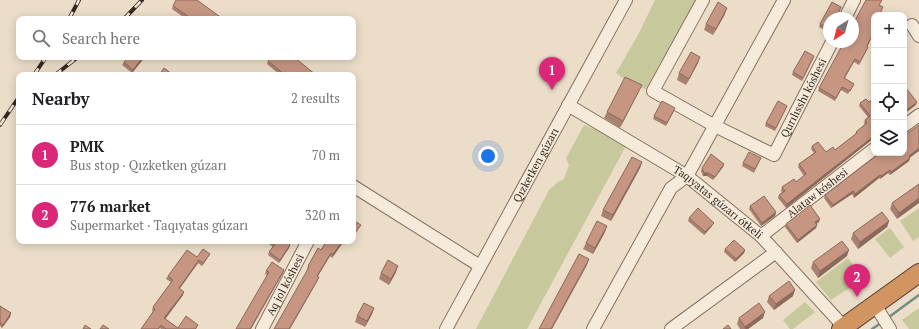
<!DOCTYPE html>
<html lang="en">
<head>
<meta charset="utf-8">
<style>
  body { margin:0; font-family:"PT Serif",serif; background:#f6f6f6; color:#202124 }
  .controls { position:absolute; right:12px; top:12px; display:grid; overflow:hidden; border-radius:8px; box-shadow:0 2px 10px #0003 }
  .controls button { width:36px; height:36px; display:grid; place-items:center; padding:0; border:0; border-bottom:1px solid #e0e0e0; background:#fff; color:#202124; font:20px sans-serif }
  .compass { position:absolute; left:823px; top:12px; width:36px; height:36px; border-radius:50%; background:#fff; box-shadow:0 2px 10px #0003; rotate:216deg }
  .you { position:absolute; left:488px; top:156px; width:14px; height:14px; margin:-10px; border:3px solid #fff; border-radius:50%; background:#1a73e8; box-shadow:0 0 0 6px #1a73e833 }
  .badge { display:grid; place-items:center; width:26px; height:26px; border-radius:50%; background:#db2777; color:#fff; font-size:13px; font-weight:700 }
  .pin { position:absolute; translate:-50% -33px; filter:drop-shadow(0 1px 2px #0008) }
  .pin::after { content:''; position:absolute; top:21px; width:14px; height:12px; background:inherit; clip-path:polygon(0 0,100% 0,50% 100%) }
  .list { margin:0; padding:0; list-style:none }
  h2 { display:flex; justify-content:space-between; align-items:center; height:52px; margin:0; padding:0 16px; font-size:17px }
  h2 small { font-size:13px; font-weight:400; color:#757577 }
  .list li { display:grid; grid-template-columns:26px 1fr auto; gap:12px; align-items:center; box-sizing:border-box; height:60px; padding:0 16px; border-top:1px solid #e0e0e0 }
  .list b { display:block; font-size:15px; white-space:nowrap }
  .list p { margin:0; font-size:13px; white-space:nowrap; color:#757577 }
  .list em { font-size:13px; font-style:normal; color:#757577 }
  .icon { flex:none; width:22px; height:22px; fill:none; stroke:currentColor; stroke-width:2; stroke-linecap:round; stroke-linejoin:round }
  .map { position:relative; flex:none; width:919px; height:329px; overflow:hidden }
  .search { position:absolute; background:#fff; box-shadow:0 2px 10px #0003; left:16px; top:16px; width:340px; height:44px; display:flex; align-items:center; gap:10px; box-sizing:border-box; padding:0 14px; border-radius:8px; color:#757577; font-size:15px }
  .panel { position:absolute; background:#fff; box-shadow:0 2px 10px #0003; left:16px; top:72px; width:340px; height:172px; border-radius:8px }
  .map>svg:first-child { display:block }
</style>
</head>
<body>
<div class="map">
<svg width="919" height="329" viewBox="0 0 919 329">
  <rect width="100%" height="100%" fill="#ebddc8"/>
  <!-- grass -->
  <g fill="#c8c89d">
    <path d="M655,0H698L650,91L628,82L616,73L638,35Z"/>
    <path d="M584,125L610,135L626,146L527,329H476L549,190L558,182L564,179L569,165L566,158Z"/>
    <path d="M919,208V237L913,241L900,221Z"/>
    <path d="M890,228L904,247L890,258L875,239Z"/>
    <path d="M848,258L863,279L831,300L816,282Z"/>
    <path d="M805,302L815,312L793,329H790L783,320Z"/>
    <path d="M919,308V329H909L902,320Z"/>
  </g>
  <g fill="none" stroke-linecap="round" stroke-linejoin="round">
    <!-- stream -->
    <g stroke="#708d83" stroke-width="2.5">
      <path d="M889,317L919,295"/>
      <path d="M872,329L881,323"/>
    </g>
    <defs>
      <g id="minor">
        <path id="s1" d="M703,0L653,91L715,126L774,155L832,42"/>
        <path d="M845,18L854,0"/>
        <path d="M912,25L919,36"/>
        <path id="s2" d="M568,105L687,176L761,236L844,327"/>
        <path d="M904,126L919,115"/>
        <path d="M353,186L480,266"/>
        <path id="s3" d="M761,236L874,149"/>
        <path d="M875,305L890,329"/>
        <path id="s4" d="M262,329L308,241"/>
        <path id="s5" d="M446,329L626,0"/>
        <path d="M593,329L671,188L687,176L784,0"/>
        <path d="M671,329L776,252"/>
      </g>
      <path id="highway" d="M841,329L919,273"/>
    </defs>
    <!-- minor casing -->
    <use href="#minor" stroke="#856f5f" stroke-width="14"/>
    <!-- highway casing -->
    <use href="#highway" stroke="#543e32" stroke-width="20"/>
    <!-- minor -->
    <use href="#minor" stroke="#f6ebdb" stroke-width="12"/>
    <!-- highway -->
    <use href="#highway" stroke="#d29461" stroke-width="18"/>
    <defs>
      <g id="rail">
        <path d="M69,19L79,0"/>
        <path d="M124,19L142,0"/>
        <path d="M34,75L46,57"/>
        <path d="M55,75L78,57"/>
        <path d="M0,125L19,97"/>
      </g>
    </defs>
    <!-- rail casing -->
    <use href="#rail" stroke="#372921" stroke-width="4"/>
    <!-- rail -->
    <use href="#rail" stroke="#f3e8d7" stroke-width="2.5" stroke-dasharray="8" stroke-linecap="butt"/>
  </g>
  <!-- wall -->
  <g fill="#aa8170">
    <path d="M879,5L882,10L879,15H874V33L867,47H868L867,50L859,65L854,62L845,78L854,84L848,94L841,90L835,101L818,91L819,88Z"/>
    <path d="M173,6L223,19H186L172,9Z"/>
    <path d="M840,11L836,18H829V31L828,32L819,27L820,24Z"/>
    <path d="M725,14L713,35L704,30L706,24Z"/>
    <path d="M145,57L132,73L122,65L124,62Z"/>
    <path d="M813,59L802,81L792,75L793,72Z"/>
    <path d="M268,61L316,75H280L267,64Z"/>
    <path d="M698,63L686,85L677,80L679,73Z"/>
    <path d="M639,91L620,128L604,118L607,112Z"/>
    <path d="M869,102H874V138L786,208L778,198L779,195L782,192L781,191L782,187L796,182L804,176L798,167L799,164L814,153L811,149L812,146L826,152L835,150L855,135L856,132L865,124L864,123L865,120L868,117L859,106L860,103Z"/>
    <path d="M787,106L775,131L765,126L766,123Z"/>
    <path d="M674,111L666,126L653,119L654,116Z"/>
    <path d="M910,157V158L909,161L890,175L888,173L880,179L879,178L854,198L852,194L831,208L824,198L825,195L858,170L859,169Z"/>
    <path d="M761,158L754,173L742,166L743,163Z"/>
    <path d="M642,162L640,168L611,221L601,216L603,210Z"/>
    <path d="M723,167L713,180L707,176H703L701,171L702,168Z"/>
    <path d="M919,184L897,219L890,209L892,203Z"/>
    <path d="M750,206L776,212L775,216L761,226L749,209Z"/>
    <path d="M689,218L712,226L704,235L688,221Z"/>
    <path d="M889,221L887,227L858,249L851,239L853,233Z"/>
    <path d="M819,222L816,224L817,225L816,228L797,243L785,227L786,224Z"/>
    <path d="M605,232L593,254L583,249L586,243Z"/>
    <path d="M266,241H292L290,244V245L289,248L279,263L268,255L269,252L273,247L266,242Z"/>
    <path d="M327,241H344L332,258L330,256L318,276V280L307,270L308,266Z"/>
    <path d="M725,249L745,250L744,253L735,262L724,252Z"/>
    <path d="M210,254L202,266L198,263L179,289L183,295L165,319L178,328L198,325L196,329H161L160,328L159,329H141L153,312L152,310L153,307L171,282L166,279L168,276L197,257Z"/>
    <path d="M847,256L818,278L811,268L813,262Z"/>
    <path d="M266,271L283,273L267,275L265,274Z"/>
    <path d="M396,272L389,285L379,279L381,273Z"/>
    <path d="M769,296H793L774,310L767,302Z"/>
    <path d="M0,306L11,313L10,317L2,328L0,326Z"/>
    <path d="M374,308L372,314L365,327L355,322L357,316Z"/>
    <path d="M739,318H763L748,329H740L737,324Z"/>
  </g>
  <!-- shaded-wall -->
  <g fill="#8b695b">
    <path d="M727,8L725,14L713,35L716,29Z"/>
    <path d="M143,57H145L132,73L133,70Z"/>
    <path d="M700,57L698,63L686,85Z"/>
    <path d="M642,85L639,91L620,128L623,121Z"/>
    <path d="M917,102L916,105L904,114V112Z"/>
    <path d="M874,136V138L786,208L787,204Z"/>
    <path d="M919,148V151L908,159L909,156Z"/>
    <path d="M910,158L909,161L890,175L891,172Z"/>
    <path d="M642,162L640,168L611,221L613,215Z"/>
    <path d="M724,164L723,167L713,180L715,177Z"/>
    <path d="M890,170L888,173L880,179L881,176Z"/>
    <path d="M704,173H708L707,176H703Z"/>
    <path d="M880,175L879,178L854,198L855,194Z"/>
    <path d="M853,191L852,194L831,208L833,205Z"/>
    <path d="M919,198V203L897,219L899,213Z"/>
    <path d="M776,212L775,216L761,226L762,223Z"/>
    <path d="M820,219L819,222L814,225L815,222Z"/>
    <path d="M889,221L887,227L858,249L860,242Z"/>
    <path d="M714,223L712,226L704,235L705,232Z"/>
    <path d="M361,225L353,237V235Z"/>
    <path d="M817,225L816,228L797,243L798,240Z"/>
    <path d="M607,226L605,232L593,254L595,248Z"/>
    <path d="M343,241H344L332,258L333,254Z"/>
    <path d="M290,245L289,248L279,263L280,260Z"/>
    <path d="M745,250L744,253L735,262L736,259Z"/>
    <path d="M849,250L847,256L818,278L820,271Z"/>
    <path d="M331,253L330,256L316,279L317,276Z"/>
    <path d="M210,254L202,266L203,263Z"/>
    <path d="M589,259L587,265L552,329H551Z"/>
    <path d="M199,260L198,263L178,291L179,288Z"/>
    <path d="M398,266L396,272L389,285L391,279Z"/>
    <path d="M284,270L283,273L251,329H250Z"/>
    <path d="M319,277L318,280L290,329H289Z"/>
    <path d="M795,290L793,296L774,310L776,304Z"/>
    <path d="M184,292L183,295L163,322L164,318Z"/>
    <path d="M374,308L372,314L365,327L367,321Z"/>
    <path d="M765,312L763,318L748,329H745V327Z"/>
    <path d="M11,313L10,317L2,328L3,325Z"/>
  </g>
  <!-- building -->
  <g fill="#c69682" stroke="#8b695b">
    <path d="M176,0H197L223,19H192L173,6Z"/>
    <path d="M866,0H882L879,5L883,7L879,15H874V32L867,46L868,47L860,62L855,59L844,78L854,84L850,91L842,87L836,98L819,88L844,42H853V24Z"/>
    <path d="M718,2L727,8L716,29L706,24Z"/>
    <path d="M832,2L841,7L836,18H829V29L820,24Z"/>
    <path d="M805,51L814,56L803,78L793,72Z"/>
    <path d="M691,52L700,57L689,79L679,73Z"/>
    <path d="M128,57H143L133,70L124,62Z"/>
    <path d="M271,57H294L316,75H285L268,61Z"/>
    <path d="M164,68L172,74L171,75H159Z"/>
    <path d="M625,77L642,85L623,121L607,112Z"/>
    <path d="M905,87L917,102L904,112V88Z"/>
    <path d="M866,99L869,102L872,100L874,102V136L787,204L779,195L785,191L782,187L794,179L796,182L806,174L799,164L816,152L812,146L818,142L826,152L833,147L835,150L857,133L856,132L867,123L865,120L870,116L860,103Z"/>
    <path d="M662,101L675,108L667,123L654,116Z"/>
    <path d="M778,101L787,106L776,128L766,123Z"/>
    <path d="M919,125V148L909,156L910,158L891,172L890,170L881,176L880,175L855,194L853,191L833,205L825,195L859,169L880,153H904V136Z"/>
    <path d="M749,152L761,158L755,169L743,163Z"/>
    <path d="M711,154L724,164L715,177L708,173H704L702,168Z"/>
    <path d="M632,157L642,162L613,215L603,210Z"/>
    <path d="M919,184V198L899,213L892,203Z"/>
    <path d="M764,196L776,212L762,223L750,206Z"/>
    <path d="M810,205L820,219L815,222L817,225L798,240L786,224Z"/>
    <path d="M698,208L714,223L705,232L689,218Z"/>
    <path d="M882,212L889,221L860,242L853,233Z"/>
    <path d="M353,220L361,225L353,235Z"/>
    <path d="M597,221L607,226L595,248L586,243Z"/>
    <path d="M734,240L745,250L736,259L725,249Z"/>
    <path d="M270,241H291L289,244L290,245L280,260L269,252L275,244Z"/>
    <path d="M327,241H343L333,254L331,253L317,276L319,277L289,329H274L309,267L308,266L318,248L321,250Z"/>
    <path d="M842,241L849,250L820,271L813,262Z"/>
    <path d="M203,249L210,254L203,263L199,260L179,288L184,292L164,318L178,328L186,316L198,325L195,329H166L161,325L158,329H141L155,309L153,307L173,280L168,276L187,250L197,257Z"/>
    <path d="M579,254L589,259L551,329H539Z"/>
    <path d="M388,260L398,266L391,279L381,273Z"/>
    <path d="M272,262L284,270L250,329H236L269,272L266,271Z"/>
    <path d="M789,281L795,290L776,304L769,296Z"/>
    <path d="M364,303L374,308L367,321L357,316Z"/>
    <path d="M759,303L765,312L745,327L739,318Z"/>
    <path d="M0,306L11,313L3,325L0,323Z"/>
    <path d="M85,325L91,329H83Z"/>
    <path d="M103,325L109,329H100Z"/>
    <path d="M728,325L731,329H723Z"/>
  </g>
  <g text-anchor="middle" stroke-width="3" stroke-linejoin="round" paint-order="stroke">
    <!-- street labels -->
    <g font-size="11" fill="#372921" stroke="#f3e8d7">
      <text dy="4" stroke="none"><textPath href="#s1" startOffset="305">Qurılısshı kóshesi</textPath></text>
      <text dy="4" stroke="none"><textPath href="#s5" startOffset="187">Qızketken gúzarı</textPath></text>
      <text dy="4" stroke="none"><textPath href="#s3" startOffset="71">Alataw kóshesi</textPath></text>
      <text dy="4" stroke="none"><textPath href="#s2" startOffset="179">Taqıyatas gúzarı ótkeli</textPath></text>
      <text dy="4" stroke="none"><textPath href="#s4" startOffset="50">Aq jol kóshesi</textPath></text>
    </g>
  </g>
</svg>
<div class="controls">
<button>+</button>
<button>−</button>
<button><svg class="icon" aria-label="locate" viewBox="0 0 24 24"><circle cx="12" cy="12" r="6"/><path d="M12 2v4M12 18v4M2 12h4M18 12h4"/></svg></button>
<button><svg class="icon" aria-label="layers" viewBox="0 0 24 24"><path d="M12 4l9 5-9 5-9-5zM3 14l9 5 9-5"/></svg></button>
</div>
<svg class="compass" viewBox="-18 -18 36 36"><path d="M0-13l5 13h-10z" fill="#e53935"/><path d="M0 13l5-13h-10z" fill="#757577"/></svg>
<div class="you"></div>
<div class="pin badge" style="left:552px;top:90px">1</div>
<div class="pin badge" style="left:857px;top:297px">2</div>
<div class="search"><svg class="icon" aria-label="search" viewBox="0 0 24 24"><circle cx="10" cy="10" r="6"/><path d="M15 15l6 6"/></svg>Search here</div>
<section class="panel">
<h2>Nearby<small>2 results</small></h2>
<ul class="list">
<li><span class="badge">1</span><div><b>PMK</b><p>Bus stop · Qızketken gúzarı</p></div><em>70 m</em></li>
<li><span class="badge">2</span><div><b>776 market</b><p>Supermarket · Taqıyatas gúzarı</p></div><em>320 m</em></li>
</ul>
</section>
</div>
</body>
</html>
